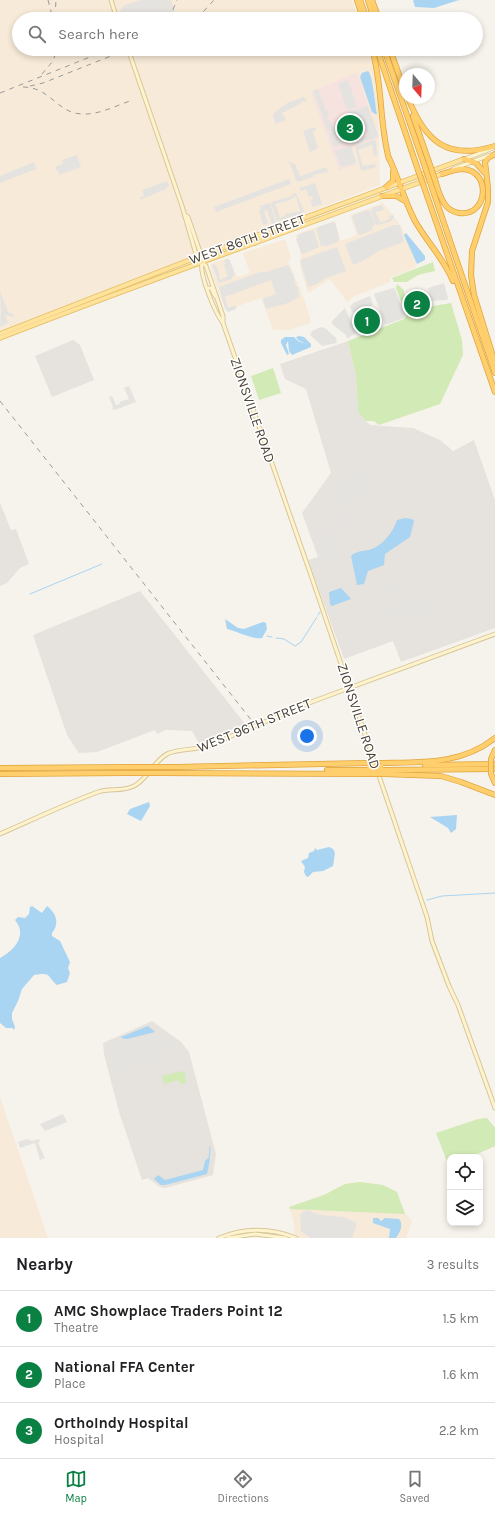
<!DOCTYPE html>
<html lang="en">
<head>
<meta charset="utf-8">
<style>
  body { margin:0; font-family:Karla,sans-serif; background:#f6f6f6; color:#202124 }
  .controls { position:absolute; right:12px; bottom:12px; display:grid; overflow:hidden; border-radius:8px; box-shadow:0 2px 6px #0003 }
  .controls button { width:36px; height:36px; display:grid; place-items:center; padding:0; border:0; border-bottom:1px solid #e0e0e0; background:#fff; color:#202124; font:20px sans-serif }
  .compass { position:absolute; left:399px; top:68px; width:36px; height:36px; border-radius:50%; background:#fff; box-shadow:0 2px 6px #0003; rotate:161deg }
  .you { position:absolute; left:307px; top:736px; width:14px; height:14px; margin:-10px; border:3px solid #fff; border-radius:50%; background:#1a73e8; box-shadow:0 0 0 6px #1a73e833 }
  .badge { display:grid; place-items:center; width:26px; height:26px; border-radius:50%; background:#0b8043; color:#fff; font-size:13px; font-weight:700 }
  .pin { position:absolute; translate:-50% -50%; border:2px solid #fff; box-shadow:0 1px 4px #0006 }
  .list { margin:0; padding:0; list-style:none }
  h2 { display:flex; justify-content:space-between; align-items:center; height:52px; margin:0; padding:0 16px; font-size:17px }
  h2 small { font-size:13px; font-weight:400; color:#757577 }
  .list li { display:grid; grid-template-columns:26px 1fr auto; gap:12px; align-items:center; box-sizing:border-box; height:56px; padding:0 16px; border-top:1px solid #e0e0e0 }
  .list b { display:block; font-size:15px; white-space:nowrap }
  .list p { margin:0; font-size:13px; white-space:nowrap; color:#757577 }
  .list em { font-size:13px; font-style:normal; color:#757577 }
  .icon { flex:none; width:22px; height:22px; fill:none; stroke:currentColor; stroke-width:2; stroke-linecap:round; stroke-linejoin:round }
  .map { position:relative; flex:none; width:495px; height:1238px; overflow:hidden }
  .search { position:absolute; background:#fff; box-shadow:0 2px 6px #0003; left:12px; right:12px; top:12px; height:44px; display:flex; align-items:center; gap:10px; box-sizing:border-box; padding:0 14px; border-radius:22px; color:#757577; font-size:15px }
  .sheet { height:220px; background:#fff }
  nav { display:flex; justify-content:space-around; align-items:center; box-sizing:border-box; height:56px; border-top:1px solid #e0e0e0; background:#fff; font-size:11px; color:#757577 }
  nav a { display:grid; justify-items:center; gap:2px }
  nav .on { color:#0b8043 }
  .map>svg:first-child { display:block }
</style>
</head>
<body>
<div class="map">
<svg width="495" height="1238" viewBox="0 0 495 1238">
  <rect width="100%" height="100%" fill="#f6f3ec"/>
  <!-- commercial -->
  <g fill="#f7ead8">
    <path d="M0,0H352L358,19H19V49H368L375,74L378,107L380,185L0,331Z"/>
    <path d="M383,203L401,226L417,265L415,268L390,278V282L353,297L347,302L330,279L308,293L300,266L301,254L296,238L297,234L335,221L341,241L357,235L350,215Z"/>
    <path d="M283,240L286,241L291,258L288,261L305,301L311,323L289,330H273L261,298L238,306L237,308L228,312L220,297L210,266L211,264L228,258L237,277L250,273L243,253Z"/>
    <path d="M0,1097L48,1238H0Z"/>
    <path d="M360,1182L383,1185L397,1192L401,1207L412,1222L406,1238H301L295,1236L293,1219L289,1207L324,1195L345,1184Z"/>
  </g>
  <!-- industrial -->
  <g fill="#e6e2dd">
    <path d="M140,0H171L177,19H121L119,13L123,6Z"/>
    <path d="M73,340L80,345L94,380L52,397L35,356Z"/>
    <path d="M348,341L356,376L358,412L366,421L370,425L413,428L440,440L453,451L474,440L495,500V628L401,662L393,641L344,659L308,560L318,557L302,513L331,473L306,389L285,379L280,364Z"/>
    <path d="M0,503L11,530L16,529L29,564L20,568L7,583L0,586Z"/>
    <path d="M140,591L245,724L199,743L192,731L166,730L157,734L155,730L97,752L79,753L67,735L33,635Z"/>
    <path d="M152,1021L181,1042L189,1052L216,1154L213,1175L165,1188L160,1187L148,1178L142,1180L119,1112L104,1054L103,1043Z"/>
  </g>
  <!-- medical -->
  <path fill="#f6e3e0" d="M357,72L379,138L352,147L356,164L339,171L311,92Z"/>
  <!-- green -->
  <g fill="#d2eab5">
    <path d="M433,262L435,271L418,275L407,282H394L392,278Z"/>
    <path d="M397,284L404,290C405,299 402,312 412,315L433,306L451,303L462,340L463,355L440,404L379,425L374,421H366L358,412L356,376L348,341L404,319L406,315L396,288Z"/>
    <path d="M273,368L281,393L259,400L251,376Z"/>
    <path d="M182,1071L185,1073L186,1083L180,1084L179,1080L164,1084L162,1076Z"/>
    <path d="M487,1118L495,1128V1146L471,1157H450V1163L448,1164L436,1133L478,1119Z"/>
    <path d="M360,1182L383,1185L397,1192L405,1214L290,1209L289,1207L324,1195L345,1184Z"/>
  </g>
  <!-- parking -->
  <g fill="#e5e3e0" fill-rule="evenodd">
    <path d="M153,0L167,1L128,15V13L132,11L131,8Z"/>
    <path d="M348,80L357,107L347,110L338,84Z"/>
    <path d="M318,89L325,108L324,109L328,111L329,114L327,119L331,122L333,127L340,131L341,134L339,135L343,144L334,147L329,133L331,132L327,129L313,90Z"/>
    <path d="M304,97L307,101L301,102L300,104L282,113L281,112L286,120L275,124L273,115L276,111L289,102Z"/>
    <path d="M366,106L368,107L378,135L377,137L353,145L354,139L362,136L363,138L368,135L365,125L352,120L349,115L350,112Z"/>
    <path d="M315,127L316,130L312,133H313L318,147L317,149L310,152L303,131Z"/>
    <path d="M373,140L376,141L377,155L374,156L372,145L358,150L363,166L375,164L376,167L361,171L355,147Z"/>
    <path d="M351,146L356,162L354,164L341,167L335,151Z"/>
    <path d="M77,155L81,167L59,175L58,171H56V166L63,164L62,160Z"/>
    <path d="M289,161L296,165L297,170H298L300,174H298L301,176L326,167L328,172L313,175V177L298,182L296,180Z"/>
    <path d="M34,162L36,169L0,183V176Z"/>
    <path d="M289,179L291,184L216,212L214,207Z"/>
    <path d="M167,181L169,185L166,189L140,200V198L144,196L142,190Z"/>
    <path d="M315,183L322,204L313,207L310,200L313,199L312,196L309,197L306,189L301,191L299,188Z"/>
    <path d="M296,193L304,211L303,214L277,221L271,204L272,202L292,196V194ZM296,196L300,211L285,214V216L280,218L275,204L291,200V199Z"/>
    <path d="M270,203L276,223L272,224L267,210L264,212L268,223L263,225L259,211L261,208L259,206Z"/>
    <path d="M382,205L384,210L375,212L380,221L379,223L390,219L389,216L393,215L394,218L390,222L376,225L371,211L372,208Z"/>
    <path d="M367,210L370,211L375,225L372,226L373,230L360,235L358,233L352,217L353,215Z"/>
    <path d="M332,222L335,223L339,237L338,242L325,247V245L321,246L316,228Z"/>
    <path d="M394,225H400L404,242L379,251L363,261L353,265L345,244Z"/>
    <path d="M312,230L314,231L319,247L303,254L301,253L296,239L298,238L297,235Z"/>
    <path d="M337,247L346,271L324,279L317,284L308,287L300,260Z"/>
    <path d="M228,259L230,260L235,275L232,277V279L219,283L212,265L214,264L218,269L220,280L228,276L224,265L225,264L224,260Z"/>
    <path d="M288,265L291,269V273H293L296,287H298L299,297L288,303L266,309L263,300L264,298L276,294L271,280L225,297L228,308L235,305L236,309L228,312L225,309L219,287L260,272H266Z"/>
    <path d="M444,283L448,298L447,300L430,301L428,288Z"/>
    <path d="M393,288L395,289L405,315L404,318L385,325L374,294Z"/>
    <path d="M0,291L8,312L13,314L14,317L5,315L8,323L0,327L1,311Z"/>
    <path d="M370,296L373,305L352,313L350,306L353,304V303Z"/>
    <path d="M345,308L356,333L347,339L346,335L332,324V321Z"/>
    <path d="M321,327L325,328L336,338L337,343L322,346L310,335L312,331Z"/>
    <path d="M129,386L136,402L115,410L112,409L113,407L109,397L112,396L116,405L120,404L119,402L129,399L124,388Z"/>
    <path d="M354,468L374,484L347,502L345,505L335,500L328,499V491H334L335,486L339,487V479L344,481L343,483L346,484Z"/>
    <path d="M345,510L348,518L347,528L346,530L343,529L338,535L334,534L333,531L340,523L338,515Z"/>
    <path d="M323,527L324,529H326L329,543L331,542L336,556L334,557L335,562L329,564L326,562L316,532L317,529Z"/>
    <path d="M394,579L401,587L390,600L382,593Z"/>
    <path d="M421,593L436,605L428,611L432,616L418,622L415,598Z"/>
    <path d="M404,594L411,596L414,622L398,619L388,613Z"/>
    <path d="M158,1033L161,1034L163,1041L165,1036L174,1042L167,1052L169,1059L125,1070V1069L115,1070L110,1050L111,1046Z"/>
    <path d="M63,1114L67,1122L45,1131L40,1124Z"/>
    <path d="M27,1139L32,1141L39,1139L40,1141L38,1143L45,1158L40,1160L35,1143L20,1148L18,1142Z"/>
    <path d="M307,1210L320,1215L343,1217L357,1223L352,1238H310L301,1231L300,1215L303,1212Z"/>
  </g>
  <!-- water -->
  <g fill="#a9d4f2">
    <path d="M413,0H459L434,8L415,7Z"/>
    <path d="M368,71C373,76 375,105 377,114H375L372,112L360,77L362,73Z"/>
    <path d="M406,233L425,256V260L417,264L404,235Z"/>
    <path d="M299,336L304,337L311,344V347L292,355L289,351L288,341L286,345L289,354L287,355L281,343V340L285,337H294L298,341L307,344L298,340L296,337Z"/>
    <path d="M405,518L412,519L414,521L410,537L385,554L384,565L368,571L364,584L357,585L351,556C357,551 362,551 369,550C382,547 394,531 397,520Z"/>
    <path d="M341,588L351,599L332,606L330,604L329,592Z"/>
    <path d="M225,619L238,628L244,629L263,622L266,623L267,629L262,638C253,640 237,631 227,629Z"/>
    <path d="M149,802L150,806L141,821L127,814L130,809Z"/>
    <path d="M457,815L456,829L451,833L448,828L430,817Z"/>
    <path d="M329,847L333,849L335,853L333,866L323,871L313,872L308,877L306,876L304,872L305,867L301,861L308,858L309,853L314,851L315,848L317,850Z"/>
    <path d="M32,906L42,913L47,906C56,913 60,923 52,933V936L60,941L70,962L68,968L70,973L67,982L57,985C46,976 53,972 34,975L22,989L18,1001L12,1013V1019L15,1027L14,1030L12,1028H6L0,1023V958C14,951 28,935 15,920L18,917L25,918L29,914L30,907Z"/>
    <path d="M148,1026L155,1032L127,1039L121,1038V1037Z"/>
    <path d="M208,1158L210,1159L207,1174L165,1185H161L154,1179L158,1175L165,1180L203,1170L205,1161Z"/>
    <path d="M373,1218H378L381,1221L385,1218L399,1219C404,1225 400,1232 396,1238H389L390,1229L373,1223Z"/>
  </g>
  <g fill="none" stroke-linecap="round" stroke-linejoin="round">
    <!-- stream -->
    <g stroke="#a9d4f2" stroke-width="1">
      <path d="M30,594L102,564"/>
      <path d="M318,615L320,612"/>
      <path d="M267,636L272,637"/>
      <path d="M276,638L284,639L295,646L301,642L317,617"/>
      <path d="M427,900L442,896L495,893"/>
      <path d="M209,1159L210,1147"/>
    </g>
    <defs>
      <g id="secondary">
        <path d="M111,0L117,19"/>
        <path d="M128,49L182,206L196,254H199"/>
        <path d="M465,159L493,148"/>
        <path d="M453,169L490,155"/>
        <path d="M185,215L188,217L200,252L199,254L202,262L206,266L223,316V323"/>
        <path d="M202,262C199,274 215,313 223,323L314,584L376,767"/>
        <path d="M208,288H211L215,296"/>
        <path d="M378,773L427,917L432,941L449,986L458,1005L495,1108"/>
        <path d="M0,834C32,820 65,804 98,792C110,788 122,792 134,786C148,779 153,762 167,754C176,749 196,750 208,746L314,701L495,634"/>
        <path d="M219,1238C244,1228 271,1228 296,1238"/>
        <path d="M228,1238L255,1234L286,1238"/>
      </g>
      <g id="primary">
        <path d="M255,243L256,239L272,232"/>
        <path d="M0,334L182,263L464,159"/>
        <path d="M0,338C146,281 295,229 442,174"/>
      </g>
      <g id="highway">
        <path d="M357,0L363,19"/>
        <path d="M360,0L367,19"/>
        <path d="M368,0L374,19"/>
        <path d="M372,0L379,19"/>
        <path d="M372,49C383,85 379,123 389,159"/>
        <path d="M377,49L418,170"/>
        <path d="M384,49L425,167"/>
        <path d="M390,49L405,92"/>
        <path d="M408,98C425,141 447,161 495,146"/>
        <path d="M413,116L430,165"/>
        <path d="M495,154L488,158L485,162L488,188V202L472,251L471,275L474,295L495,363"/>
        <path d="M389,158C399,179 404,200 415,221C427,242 444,259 453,281"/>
        <path d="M464,159L476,163L484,172"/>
        <path d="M436,183C438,190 440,197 444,203C447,208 453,212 459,213C488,217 492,171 463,169C456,169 449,172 442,174"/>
        <path d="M431,185L495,373"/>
        <path d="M386,187L393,181V172"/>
        <path d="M424,187L495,392"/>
        <path d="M382,196H396L405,201"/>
        <path d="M491,759L495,750"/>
        <path d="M380,763C422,762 461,765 495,738"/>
        <path d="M425,765L495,764"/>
        <path d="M176,767L368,763"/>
        <path d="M0,768L140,767"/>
        <path d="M327,770H370"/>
        <path d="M383,770L495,769"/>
        <path d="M161,773L372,774"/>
        <path d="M0,774L125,773"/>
        <path d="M384,774L441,776L461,782L495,795"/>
        <path d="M491,774L495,783"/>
      </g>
    </defs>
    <!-- secondary casing -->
    <use href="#secondary" stroke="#d6c79b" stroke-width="5"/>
    <!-- primary casing -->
    <use href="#primary" stroke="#e6c16a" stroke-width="5.5"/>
    <!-- highway casing -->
    <use href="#highway" stroke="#e0a43c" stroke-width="6"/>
    <!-- secondary -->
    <use href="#secondary" stroke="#fff3cd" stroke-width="3"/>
    <!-- primary -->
    <use href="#primary" stroke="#ffe39c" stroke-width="3.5"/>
    <!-- highway -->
    <use href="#highway" stroke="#ffcf6e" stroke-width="4.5"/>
    <!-- rail -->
    <g stroke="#9a9a9a" stroke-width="1" stroke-dasharray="5 5" stroke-linecap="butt">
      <path d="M48,0L53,19"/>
      <path d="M55,17L56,0"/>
      <path d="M169,19L177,0"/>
      <path d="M185,19L203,12L214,0"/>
      <path d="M42,74L53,61L57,49"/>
      <path d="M30,86L43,83L116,54"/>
      <path d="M23,87C51,87 57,114 83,114C99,115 117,105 133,100"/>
      <path d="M0,93L110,49"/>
      <path d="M0,401L252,721"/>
    </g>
    <defs>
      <g id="highway-bridge">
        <path d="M430,165L436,183"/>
        <path d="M425,167L431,185"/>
        <path d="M418,170L424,187"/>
        <path d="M491,759V774"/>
        <path d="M369,766H381"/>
        <path d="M140,767H176"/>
        <path d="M370,770H383"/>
        <path d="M125,773H161"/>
        <path d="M372,774H384"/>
      </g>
    </defs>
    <!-- highway-bridge casing -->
    <use href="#highway-bridge" stroke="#e0a43c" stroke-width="6" stroke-linecap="butt"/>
    <!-- highway-bridge -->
    <use href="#highway-bridge" stroke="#ffcf6e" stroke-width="4.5"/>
  </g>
  <g text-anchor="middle" stroke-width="3" stroke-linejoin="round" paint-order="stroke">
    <!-- street labels -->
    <g font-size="14" fill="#4b4439" stroke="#fff">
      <text transform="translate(247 239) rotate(-20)" y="5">WEST 86TH STREET</text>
      <text transform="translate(253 410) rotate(71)" y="5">ZIONSVILLE ROAD</text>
      <text transform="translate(359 716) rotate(72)" y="5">ZIONSVILLE ROAD</text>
      <text transform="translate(254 725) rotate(-22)" y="5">WEST 96TH STREET</text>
    </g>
  </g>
</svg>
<div class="controls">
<button><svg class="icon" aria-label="locate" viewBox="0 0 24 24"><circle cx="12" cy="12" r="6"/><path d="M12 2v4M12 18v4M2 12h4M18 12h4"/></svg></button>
<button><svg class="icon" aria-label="layers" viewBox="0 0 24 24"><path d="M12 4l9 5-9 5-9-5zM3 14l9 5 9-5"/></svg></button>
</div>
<svg class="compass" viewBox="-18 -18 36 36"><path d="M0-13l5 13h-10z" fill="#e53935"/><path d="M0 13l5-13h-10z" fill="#757577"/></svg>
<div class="you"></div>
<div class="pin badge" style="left:367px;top:321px">1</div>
<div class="pin badge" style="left:417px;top:304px">2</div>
<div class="pin badge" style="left:350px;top:128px">3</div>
<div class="search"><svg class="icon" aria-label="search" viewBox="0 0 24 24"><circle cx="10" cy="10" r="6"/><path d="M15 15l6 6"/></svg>Search here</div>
</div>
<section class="sheet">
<h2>Nearby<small>3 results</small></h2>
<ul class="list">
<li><span class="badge">1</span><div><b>AMC Showplace Traders Point 12</b><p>Theatre</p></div><em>1.5 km</em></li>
<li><span class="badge">2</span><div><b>National FFA Center</b><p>Place</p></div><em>1.6 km</em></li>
<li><span class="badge">3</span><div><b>OrthoIndy Hospital</b><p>Hospital</p></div><em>2.2 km</em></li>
</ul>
</section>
<nav>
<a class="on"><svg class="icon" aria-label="map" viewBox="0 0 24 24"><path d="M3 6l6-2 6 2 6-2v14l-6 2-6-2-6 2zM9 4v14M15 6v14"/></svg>Map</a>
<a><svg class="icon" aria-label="directions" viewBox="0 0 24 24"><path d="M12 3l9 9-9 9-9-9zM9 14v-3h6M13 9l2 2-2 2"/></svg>Directions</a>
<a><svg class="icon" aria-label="saved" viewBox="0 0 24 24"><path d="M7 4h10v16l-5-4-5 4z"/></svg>Saved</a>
</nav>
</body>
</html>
